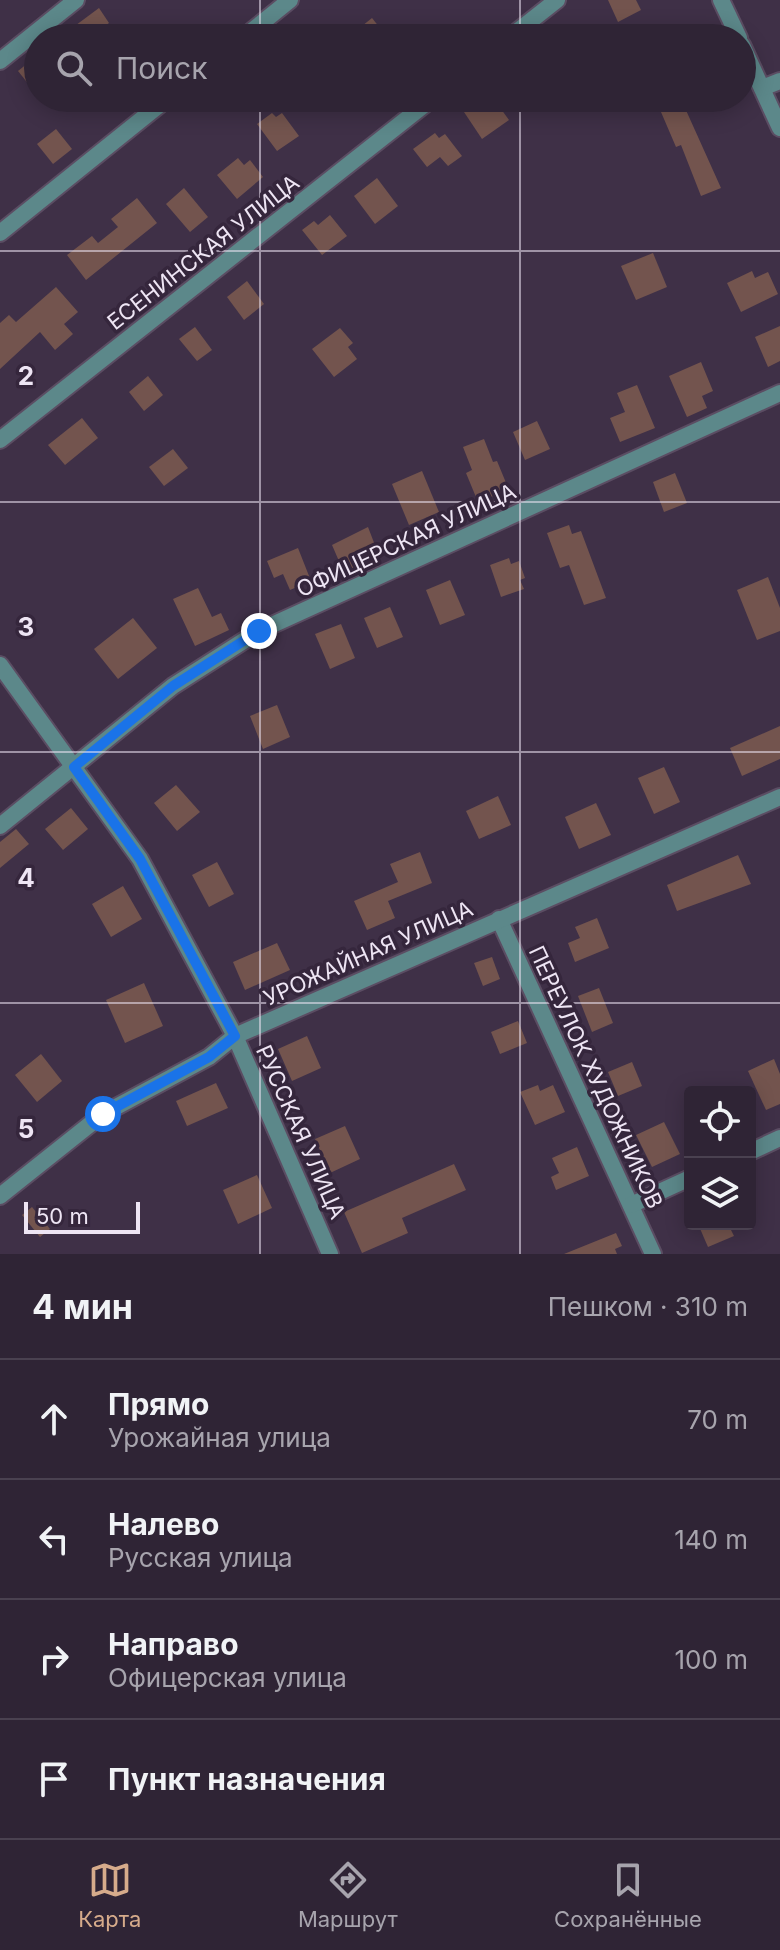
<!DOCTYPE html>
<html lang="ru">
<head>
<meta charset="utf-8">
<style>
  body { margin:0; font-family:Inter,sans-serif; background:#372c3d; color:#f1f3f6 }
  .controls { position:absolute; right:24px; bottom:24px; display:grid; overflow:hidden; border-radius:8px; box-shadow:0 4px 20px #0003 }
  .controls button { width:72px; height:72px; display:grid; place-items:center; padding:0; border:0; border-bottom:2px solid #4a4150; background:#2f2435; color:#f1f3f6; font:40px sans-serif }
  .scale { position:absolute; left:24px; bottom:20px; width:116px; box-sizing:border-box; padding-left:8px; border:4px solid #eee5f4; border-top:0; font-size:22px; line-height:28px; white-space:nowrap; color:#eee5f4; -webkit-text-stroke:6px #35263c; paint-order:stroke }
  .stop { position:absolute; width:24px; height:24px; margin:-18px; border:6px solid #1a73e8; border-radius:50%; background:#fff }
  .stop.end { background:#1a73e8; border-color:#fff; box-shadow:0 2px 8px #0008 }
  .list { margin:0; padding:0; list-style:none }
  h2 { display:flex; justify-content:space-between; align-items:center; height:104px; margin:0; padding:0 32px; font-size:34px }
  h2 small { font-size:26px; font-weight:400; color:#a7a4ad }
  .list li { display:grid; grid-template-columns:52px 1fr auto; gap:24px; align-items:center; box-sizing:border-box; height:120px; padding:0 32px; border-top:2px solid #4a4150 }
  .list b { display:block; font-size:30px; white-space:nowrap }
  .list p { margin:0; font-size:26px; white-space:nowrap; color:#a7a4ad }
  .list em { font-size:26px; font-style:normal; color:#a7a4ad }
  .icon { flex:none; width:44px; height:44px; fill:none; stroke:currentColor; stroke-width:2; stroke-linecap:round; stroke-linejoin:round }
  .map { position:relative; flex:none; width:780px; height:1254px; overflow:hidden }
  .search { position:absolute; background:#2f2435; box-shadow:0 4px 20px #0003; left:24px; right:24px; top:24px; height:88px; display:flex; align-items:center; gap:20px; box-sizing:border-box; padding:0 28px; border-radius:44px; color:#a7a4ad; font-size:30px }
  .sheet { height:584px; background:#2f2435 }
  nav { display:flex; justify-content:space-around; align-items:center; box-sizing:border-box; height:112px; border-top:2px solid #4a4150; background:#2f2435; font-size:22px; color:#a7a4ad }
  nav a { display:grid; justify-items:center; gap:4px }
  nav .on { color:#d6ab8b }
  .map>svg:first-child { display:block }
</style>
</head>
<body>
<div class="map">
<svg width="780" height="1254" viewBox="0 0 780 1254">
  <rect width="100%" height="100%" fill="#3f3047"/>
  <!-- building -->
  <g fill="#73544e">
    <path d="M608,0H636L641,10L618,22Z"/>
    <path d="M99,8L109,23L89,38H74L68,31Z"/>
    <path d="M372,18L388,38H347Z"/>
    <path d="M38,55V96L18,71Z"/>
    <path d="M484,98H493L509,120L482,139L464,112Z"/>
    <path d="M655,98H670L676,112L685,108L721,188L701,196L681,145L676,147Z"/>
    <path d="M272,113L276,117L282,113L299,136L277,151L257,124Z"/>
    <path d="M56,129L72,149L53,164L37,144Z"/>
    <path d="M435,133L439,138L445,134L462,156L448,166L440,157L427,167L413,149Z"/>
    <path d="M238,158L244,165L250,160L263,177L237,199L217,175Z"/>
    <path d="M377,178L398,206L375,224L354,196Z"/>
    <path d="M184,188L208,217L190,232L166,204Z"/>
    <path d="M137,198L157,223L86,280L67,255L92,236L98,243L118,227L111,219Z"/>
    <path d="M330,215L347,236L322,255L302,230L314,221L318,225Z"/>
    <path d="M653,253L667,287L636,300L621,266Z"/>
    <path d="M752,271L755,278L768,272L778,294L741,312L727,283Z"/>
    <path d="M247,281L264,304L244,320L227,297Z"/>
    <path d="M56,287L78,312L64,324L73,334L55,350L40,332L0,369V323L9,315L16,322Z"/>
    <path d="M780,326V361L768,367L755,337Z"/>
    <path d="M195,327L212,350L197,361L179,339Z"/>
    <path d="M340,328L353,343L348,347L357,359L334,377L312,349Z"/>
    <path d="M701,362L713,391L702,396L707,408L687,417L669,376Z"/>
    <path d="M148,376L163,395L144,411L129,392Z"/>
    <path d="M637,385L655,428L620,442L610,418L625,412L617,393Z"/>
    <path d="M82,418L98,438L65,465L48,445Z"/>
    <path d="M537,421L550,449L525,460L513,432Z"/>
    <path d="M484,439L493,462L497,461L509,490L478,502L466,473L472,470L463,447Z"/>
    <path d="M173,449L188,468L164,486L149,467Z"/>
    <path d="M422,471L439,512L409,525L392,484Z"/>
    <path d="M675,473L687,503L664,512L653,482Z"/>
    <path d="M569,525L572,534L581,531L606,598L584,605L569,565L560,568L547,533Z"/>
    <path d="M368,527L378,553L355,562L358,570L345,575L332,545Z"/>
    <path d="M298,548L311,581L290,590L283,574L274,578L267,561Z"/>
    <path d="M509,558L511,564L519,561L525,578L520,580L524,589L501,597L490,565Z"/>
    <path d="M768,577L780,608V631L757,640L737,590Z"/>
    <path d="M450,580L465,615L440,625L426,590Z"/>
    <path d="M198,588L212,617L221,613L229,630L195,646L173,599Z"/>
    <path d="M390,607L403,637L377,648L364,618Z"/>
    <path d="M133,618L157,648L118,679L94,649Z"/>
    <path d="M341,624L355,658L330,669L315,634Z"/>
    <path d="M277,705L290,737L263,749L250,716Z"/>
    <path d="M780,726V759L742,776L730,748Z"/>
    <path d="M664,767L680,802L654,814L638,778Z"/>
    <path d="M176,785L200,812L177,831L154,803Z"/>
    <path d="M498,796L511,825L479,839L466,811Z"/>
    <path d="M596,803L611,835L579,849L565,817Z"/>
    <path d="M71,808L88,829L63,850L45,829Z"/>
    <path d="M16,829L29,844L0,868V842Z"/>
    <path d="M420,852L432,883L388,901L395,918L367,930L354,901L398,882L390,864Z"/>
    <path d="M738,855L751,884L677,911L667,885Z"/>
    <path d="M217,862L234,894L209,907L192,875Z"/>
    <path d="M123,886L142,919L111,937L92,904Z"/>
    <path d="M597,918L609,948L575,962L568,943L580,938L575,927Z"/>
    <path d="M277,943L290,970L245,990L233,962Z"/>
    <path d="M492,957L500,979L483,986L474,963Z"/>
    <path d="M144,983L163,1026L125,1043L106,1000Z"/>
    <path d="M599,988L613,1023L592,1032L578,996Z"/>
    <path d="M518,1021L527,1043L500,1054L491,1032Z"/>
    <path d="M307,1036L321,1068L292,1081L278,1049Z"/>
    <path d="M41,1054L62,1081L37,1102L15,1075Z"/>
    <path d="M774,1059L780,1074V1104L766,1110L748,1071Z"/>
    <path d="M632,1062L642,1086L618,1096L608,1072Z"/>
    <path d="M216,1083L228,1108L187,1126L176,1101Z"/>
    <path d="M538,1085L540,1091L553,1085L565,1112L535,1125L520,1092Z"/>
    <path d="M664,1122L680,1154L652,1167L636,1135Z"/>
    <path d="M345,1126L360,1159L330,1173L315,1139Z"/>
    <path d="M577,1147L589,1176L556,1190L551,1177L559,1173L552,1158Z"/>
    <path d="M454,1164L466,1190L402,1218L408,1233L362,1253L344,1212Z"/>
    <path d="M257,1175L272,1208L238,1224L223,1190Z"/>
    <path d="M32,1207L50,1229L40,1237L22,1215Z"/>
    <path d="M698,1224H728L734,1236L708,1247Z"/>
    <path d="M616,1233L622,1246L615,1249L617,1254H564Z"/>
  </g>
  <g fill="none" stroke-linecap="round" stroke-linejoin="round">
    <defs>
      <g id="minor">
        <path d="M721,0L739,38"/>
        <path d="M243,38L290,0"/>
        <path d="M509,38L557,0"/>
        <path d="M742,45L780,128"/>
        <path d="M0,61L76,0"/>
        <path d="M762,88L780,81"/>
        <path d="M0,233L168,98"/>
        <path d="M0,440L433,98"/>
        <path d="M0,665L140,859L235,1036L330,1254"/>
        <path d="M0,826L173,686L259,631L780,393"/>
        <path d="M499,919L653,1254"/>
        <path d="M750,1152L780,1138"/>
        <path d="M0,1196L103,1114L209,1057L235,1036L780,797"/>
        <path d="M631,1205L690,1178"/>
      </g>
    </defs>
    <!-- minor casing -->
    <use href="#minor" stroke="#5b4d63" stroke-width="20"/>
    <!-- minor -->
    <use href="#minor" stroke="#5c888a" stroke-width="16"/>
  </g>
  <g fill="none" stroke-linecap="round" stroke-linejoin="round">
    <!-- route -->
    <path stroke="#1a73e8" stroke-width="10" d="M103,1114L209,1057L235,1036L140,859L74,767L173,686L259,631"/>
  </g>
  <!-- grid -->
  <path fill="none" stroke="#eee5f4" stroke-width="2" stroke-opacity="0.55" d="M260,0V38M520,0V38M260,98V1254M520,98V1254M0,251H780M0,502H780M0,752H780M0,1003H780"/>
  <g text-anchor="middle" stroke-width="7" stroke-linejoin="round" paint-order="stroke">
    <!-- street labels -->
    <g font-size="22" fill="#eee5f4" stroke="#35263c">
      <text transform="translate(203 252) rotate(-38)" y="8">ЕСЕНИНСКАЯ УЛИЦА</text>
      <text transform="translate(406 540) rotate(-25)" y="8">ОФИЦЕРСКАЯ УЛИЦА</text>
      <text transform="translate(368 953) rotate(-24)" y="8">УРОЖАЙНАЯ УЛИЦА</text>
      <text transform="translate(596 1077) rotate(65)" y="8">ПЕРЕУЛОК ХУДОЖНИКОВ</text>
      <text transform="translate(301 1132) rotate(66)" y="8">РУССКАЯ УЛИЦА</text>
    </g>
  </g>
  <g font-size="26" text-anchor="middle" font-weight="bold" fill="#eee5f4" stroke="#35263c" stroke-width="7" stroke-linejoin="round" paint-order="stroke">
    <text x="26" y="385">2</text>
    <text x="26" y="636">3</text>
    <text x="26" y="887">4</text>
    <text x="26" y="1138">5</text>
  </g>
</svg>
<div class="controls">
<button><svg class="icon" aria-label="locate" viewBox="0 0 24 24"><circle cx="12" cy="12" r="6"/><path d="M12 2v4M12 18v4M2 12h4M18 12h4"/></svg></button>
<button><svg class="icon" aria-label="layers" viewBox="0 0 24 24"><path d="M12 4l9 5-9 5-9-5zM3 14l9 5 9-5"/></svg></button>
</div>
<div class="scale">50 m</div>
<div class="stop" style="left:103px;top:1114px"></div>
<div class="stop end" style="left:259px;top:631px"></div>
<div class="search"><svg class="icon" aria-label="search" viewBox="0 0 24 24"><circle cx="10" cy="10" r="6"/><path d="M15 15l6 6"/></svg>Поиск</div>
</div>
<section class="sheet">
<h2>4 мин<small>Пешком · 310 m</small></h2>
<ul class="list">
<li><svg class="icon" aria-label="ahead" viewBox="0 0 24 24"><path d="M12 20V5M6 11l6-6 6 6"/></svg><div><b>Прямо</b><p>Урожайная улица</p></div><em>70 m</em></li>
<li><svg class="icon" aria-label="left" viewBox="0 0 24 24"><path d="M17 20v-9H6M10 6l-5 5 5 5"/></svg><div><b>Налево</b><p>Русская улица</p></div><em>140 m</em></li>
<li><svg class="icon" aria-label="right" viewBox="0 0 24 24"><path d="M7 20v-9h11M14 6l5 5-5 5"/></svg><div><b>Направо</b><p>Офицерская улица</p></div><em>100 m</em></li>
<li><svg class="icon" aria-label="arrive" viewBox="0 0 24 24"><path d="M6 21V4h12l-3 4 3 4H6"/></svg><div><b>Пункт назначения</b></div></li>
</ul>
</section>
<nav>
<a class="on"><svg class="icon" aria-label="map" viewBox="0 0 24 24"><path d="M3 6l6-2 6 2 6-2v14l-6 2-6-2-6 2zM9 4v14M15 6v14"/></svg>Карта</a>
<a><svg class="icon" aria-label="directions" viewBox="0 0 24 24"><path d="M12 3l9 9-9 9-9-9zM9 14v-3h6M13 9l2 2-2 2"/></svg>Маршрут</a>
<a><svg class="icon" aria-label="saved" viewBox="0 0 24 24"><path d="M7 4h10v16l-5-4-5 4z"/></svg>Сохранённые</a>
</nav>
</body>
</html>
